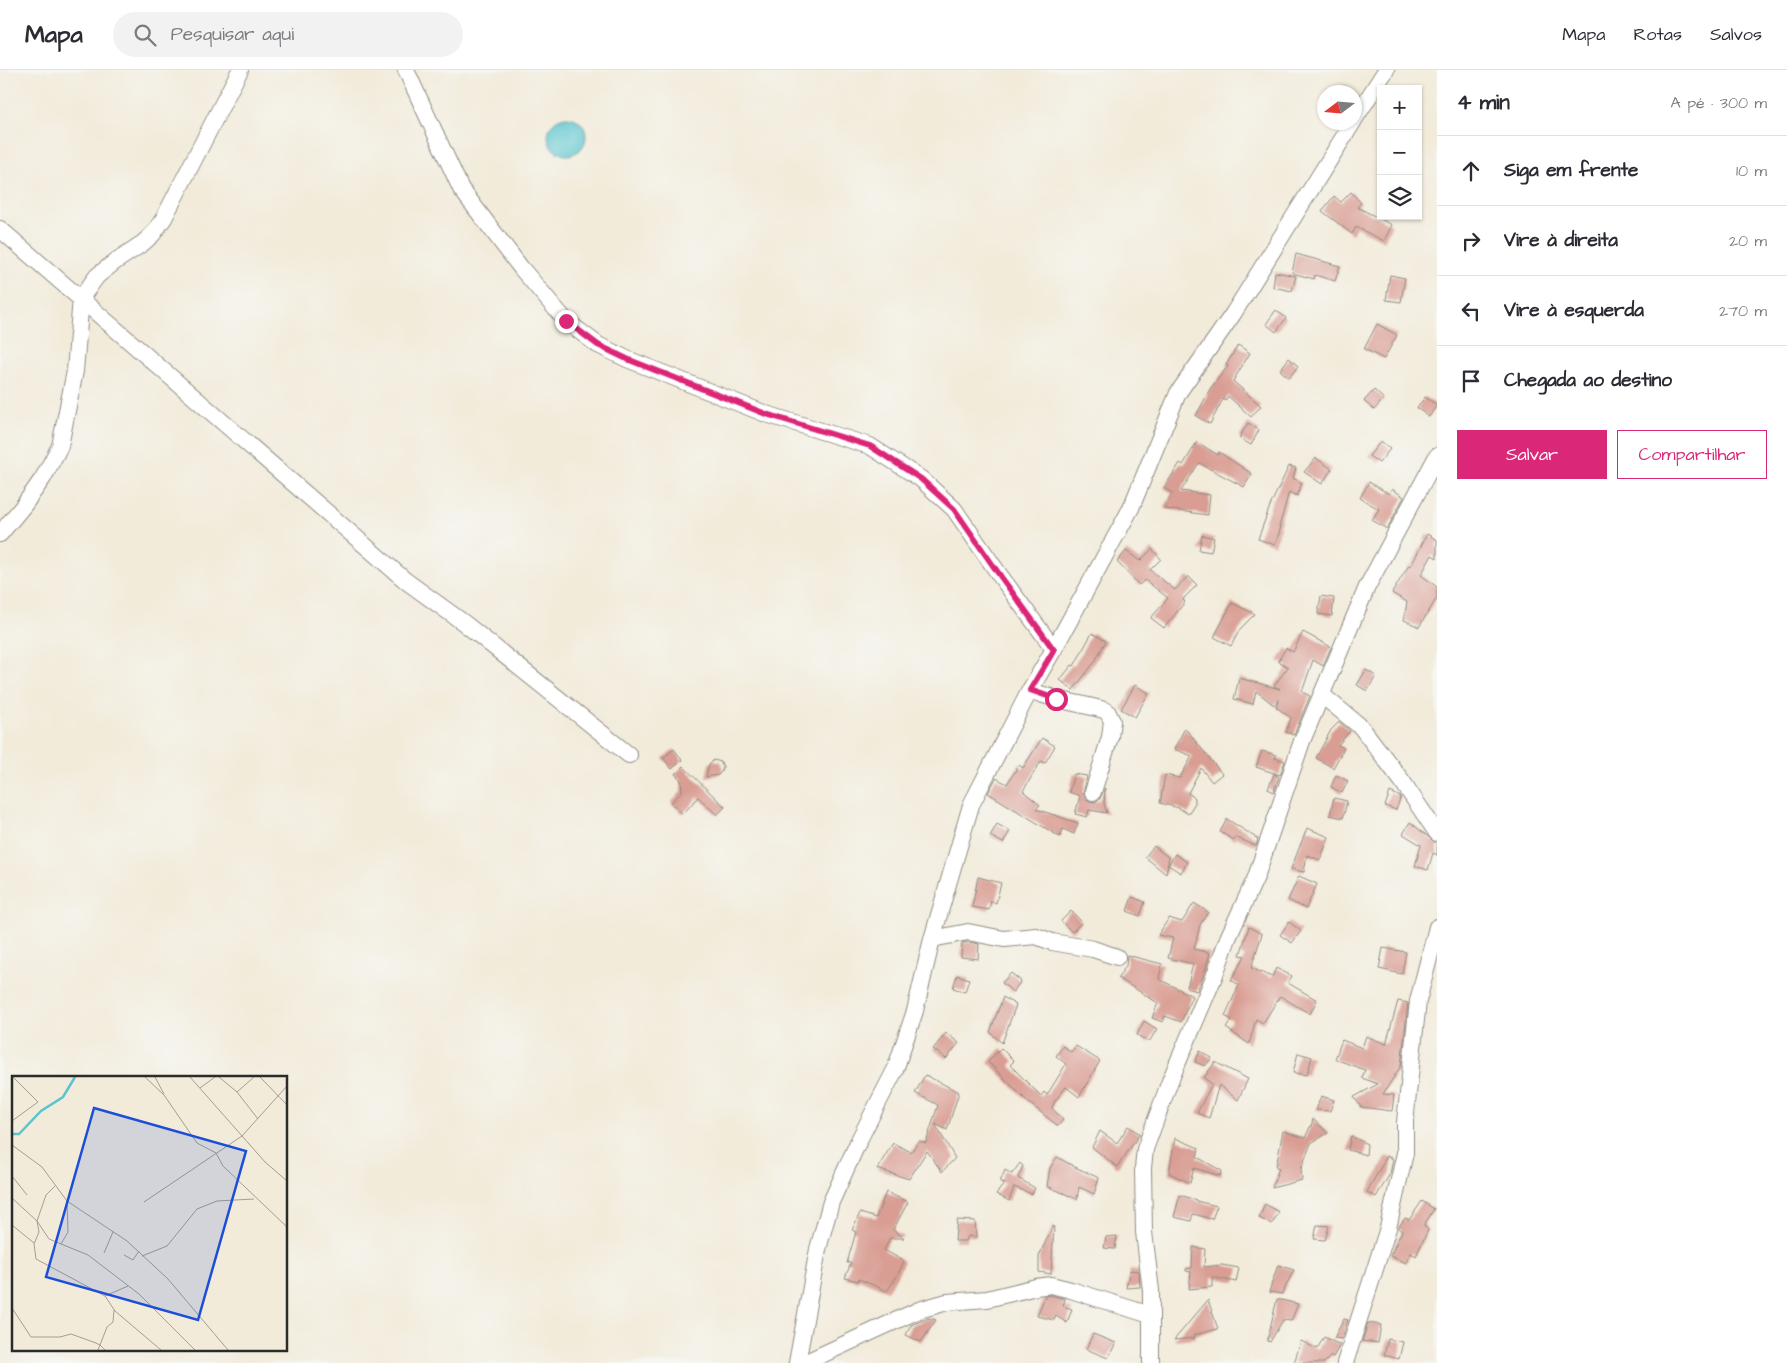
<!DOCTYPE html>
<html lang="pt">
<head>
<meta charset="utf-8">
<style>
  body { margin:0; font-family:"Architects Daughter",sans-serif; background:#f2f2f3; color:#2b2b33 }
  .controls { position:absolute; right:15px; top:15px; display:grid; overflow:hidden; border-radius:0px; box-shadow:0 1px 4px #0004 }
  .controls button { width:45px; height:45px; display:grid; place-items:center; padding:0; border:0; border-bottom:1px solid #e1e1e2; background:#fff; color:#2b2b33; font:25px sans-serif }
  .compass { position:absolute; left:1317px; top:15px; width:45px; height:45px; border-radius:50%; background:#fff; box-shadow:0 1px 4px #0004; rotate:254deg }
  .stop { position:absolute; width:15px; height:15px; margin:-11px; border:4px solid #db2777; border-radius:50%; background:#fff }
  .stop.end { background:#db2777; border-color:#fff; box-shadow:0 1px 5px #0008 }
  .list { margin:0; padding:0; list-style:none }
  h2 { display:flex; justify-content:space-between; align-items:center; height:65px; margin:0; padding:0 20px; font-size:21px }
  h2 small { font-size:16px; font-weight:400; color:#7c7c81 }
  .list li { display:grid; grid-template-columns:32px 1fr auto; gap:15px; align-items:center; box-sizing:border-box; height:70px; padding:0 20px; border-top:1px solid #e1e1e2 }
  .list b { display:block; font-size:19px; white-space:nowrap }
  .list em { font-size:16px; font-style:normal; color:#7c7c81 }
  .actions { display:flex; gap:10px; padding:15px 20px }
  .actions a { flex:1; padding:11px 0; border:1px solid #db2777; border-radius:0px; text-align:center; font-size:18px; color:#db2777 }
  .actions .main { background:#db2777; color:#fff }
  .icon { flex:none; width:28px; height:28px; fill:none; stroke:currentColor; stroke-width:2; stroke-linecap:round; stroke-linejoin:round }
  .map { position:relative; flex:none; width:1437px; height:1293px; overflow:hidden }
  header { display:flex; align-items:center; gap:30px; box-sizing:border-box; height:70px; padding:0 25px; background:#fff; border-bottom:1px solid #e1e1e2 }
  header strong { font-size:24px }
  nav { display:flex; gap:28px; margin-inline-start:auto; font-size:18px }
  .search { width:350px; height:45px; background:#f2f2f3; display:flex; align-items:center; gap:12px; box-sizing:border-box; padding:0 18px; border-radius:28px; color:#7c7c81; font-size:19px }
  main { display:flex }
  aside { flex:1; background:#fff }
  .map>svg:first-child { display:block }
</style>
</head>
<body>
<header>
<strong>Mapa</strong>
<div class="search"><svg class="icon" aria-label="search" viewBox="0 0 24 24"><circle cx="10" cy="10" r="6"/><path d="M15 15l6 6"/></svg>Pesquisar aqui</div>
<nav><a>Mapa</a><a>Rotas</a><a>Salvos</a></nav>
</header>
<main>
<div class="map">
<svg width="1437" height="1293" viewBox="0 0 1437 1293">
  <rect width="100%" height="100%" fill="#f6f6f2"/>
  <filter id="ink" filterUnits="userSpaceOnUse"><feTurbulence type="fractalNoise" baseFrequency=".02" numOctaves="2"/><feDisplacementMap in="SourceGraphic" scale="10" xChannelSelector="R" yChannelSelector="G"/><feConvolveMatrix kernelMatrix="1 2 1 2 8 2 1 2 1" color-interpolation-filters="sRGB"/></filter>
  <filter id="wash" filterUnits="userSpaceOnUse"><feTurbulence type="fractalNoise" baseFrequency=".0096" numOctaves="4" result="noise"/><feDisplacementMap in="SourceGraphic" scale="20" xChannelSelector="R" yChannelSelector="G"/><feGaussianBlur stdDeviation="1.12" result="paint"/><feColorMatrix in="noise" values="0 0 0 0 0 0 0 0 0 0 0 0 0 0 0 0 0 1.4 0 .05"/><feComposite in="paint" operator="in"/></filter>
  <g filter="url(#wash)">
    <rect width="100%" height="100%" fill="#f2ebda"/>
    <!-- water -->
    <circle fill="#58c5cf" stroke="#42787d" cx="567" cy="66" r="19"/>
    <g id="blocks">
      <!-- building -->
      <g fill="#d99d93">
        <path d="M1351,122L1361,133L1357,137L1392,155L1384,171L1356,157L1352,164L1322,141L1334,126L1341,132Z"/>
        <path d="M1296,184L1340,196L1335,211L1315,205L1314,209L1292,203Z"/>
        <path d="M1275,202L1296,206L1292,221L1273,217Z"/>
        <path d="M1390,205L1405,208L1401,232L1386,230Z"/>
        <path d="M1276,240L1286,248L1276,262L1266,254Z"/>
        <path d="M1377,254L1397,265L1384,289L1364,279Z"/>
        <path d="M1238,275L1250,283L1233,311L1261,336L1251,347L1228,326L1225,331L1223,329L1210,354L1196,346L1210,319L1228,296L1226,295Z"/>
        <path d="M1289,288L1298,296L1289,308L1280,300Z"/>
        <path d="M1374,320L1384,329L1374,340L1364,331Z"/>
        <path d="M1425,327L1437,335L1429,347L1417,338Z"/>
        <path d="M1248,353L1259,360L1251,375L1239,368Z"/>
        <path d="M1381,371L1390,379L1379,393L1369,386Z"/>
        <path d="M1197,372L1218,385L1219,382L1252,404L1244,417L1199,393L1181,421L1210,425L1208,445L1164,439L1172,423L1164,418L1180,393L1183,395Z"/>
        <path d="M1316,388L1332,399L1322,414L1304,402Z"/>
        <path d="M1289,396L1296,398L1293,408L1302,413L1297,426L1289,422L1279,457H1281L1275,475L1258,469L1270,436Z"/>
        <path d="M1369,412L1389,424L1392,419L1404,427L1387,459L1372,450L1379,439L1360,428Z"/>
        <path d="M1427,464L1437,470V488L1432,485L1421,505L1437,517V528L1419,557L1404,550L1407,532L1392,523L1409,495L1411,496Z"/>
        <path d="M1202,465L1214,468L1211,482L1199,480Z"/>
        <path d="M1152,479L1161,489L1150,500L1175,520L1188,506L1197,515L1184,528L1183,530L1185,532L1164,558L1151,548L1168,528L1145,510L1139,515L1117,492L1126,481L1140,491Z"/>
        <path d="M1321,526L1334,528L1332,546L1318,544Z"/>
        <path d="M1232,533L1255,544L1240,559L1231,576L1214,567Z"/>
        <path d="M1303,562L1331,577L1323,596L1313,590L1302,622L1310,626L1294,665L1286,662L1291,648L1276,637L1279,629L1274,635L1256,621L1253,634L1234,629L1239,608L1280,619L1274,616L1288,597L1278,591L1286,578L1293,582Z"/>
        <path d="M1092,563L1106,571L1094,593L1073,620L1060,610L1072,595L1074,596Z"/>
        <path d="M1366,600L1376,606L1367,621L1357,615Z"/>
        <path d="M1135,615L1149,623L1135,647L1121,639Z"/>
        <path d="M1339,652L1350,661L1338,675L1344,678L1333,698L1316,688L1331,660Z"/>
        <path d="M1185,658L1222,704L1212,712L1201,698L1188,723L1195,728V733L1188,744L1179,738L1160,733L1165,705L1180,708L1192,686L1174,679Z"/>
        <path d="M1042,668L1055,676L1045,693L1041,691L1023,721L1040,735L1036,739L1078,753L1074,764L1063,759L1060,767L988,723L996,708L1007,714L1019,695L1023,698Z"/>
        <path d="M674,679L682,690L672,699L663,688Z"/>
        <path d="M1262,681L1276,685L1275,688L1285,691L1280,705L1256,697Z"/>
        <path d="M714,690L721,692L723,697L722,701L718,705L706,707L709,694Z"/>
        <path d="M683,696L725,737L717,745L698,727L683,744L671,733L682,721L681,710L675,704Z"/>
        <path d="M1074,704L1087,706L1083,724L1085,728L1090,731L1095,732L1099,730L1105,718L1104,734L1107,743L1089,740L1087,747L1075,744L1080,726L1069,722Z"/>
        <path d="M1274,704L1279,707L1274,722L1268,719Z"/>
        <path d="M1336,705L1348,711L1342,723L1331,717Z"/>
        <path d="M1390,722L1401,727L1396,740L1385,736Z"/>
        <path d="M1334,728L1347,731L1343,748L1330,745Z"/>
        <path d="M1227,749L1258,769L1256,776L1235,767L1234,770L1220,762Z"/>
        <path d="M1410,752L1437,774V785L1433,783L1428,800L1415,796L1421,775L1403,764Z"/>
        <path d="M997,754L1010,761L1003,773L990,766Z"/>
        <path d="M1307,758L1329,767L1320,790L1307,785L1304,802L1291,799Z"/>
        <path d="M1154,776L1169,788L1166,804L1145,787Z"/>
        <path d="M1175,784L1187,792L1181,803L1168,795Z"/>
        <path d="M1299,806L1317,814L1306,839L1288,830Z"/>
        <path d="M978,807L1001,813L996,833L991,831L989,840L972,837Z"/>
        <path d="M1132,827L1145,832L1140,846L1127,841Z"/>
        <path d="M1194,833L1208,842L1200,855L1194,879L1210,883L1204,904L1197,921L1187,918L1193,894L1168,888L1173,868L1158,865L1169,848L1182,852Z"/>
        <path d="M1071,841L1082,852L1072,862L1061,851Z"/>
        <path d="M1289,852L1301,861L1292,873L1280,865Z"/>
        <path d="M1249,857L1262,864L1251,898L1272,907L1276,898L1292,906L1288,913L1317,930L1310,944L1280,926L1263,953L1256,949L1249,974L1226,958L1232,950L1225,946L1239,915L1231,910L1245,886L1240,885Z"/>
        <path d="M968,872L979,874L978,889L961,887L962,873Z"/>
        <path d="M1383,878L1406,882L1402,904L1379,899Z"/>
        <path d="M1127,885L1162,894L1159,909L1192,926L1181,952L1165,946L1163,952L1152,948L1158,933L1118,908L1126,896Z"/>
        <path d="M1011,903L1021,911L1013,922L1002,913Z"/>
        <path d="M957,905L969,909L965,922L953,918Z"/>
        <path d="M1003,927L1016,935L1002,973L990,962Z"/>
        <path d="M1398,931L1408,933L1401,996L1383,1024L1394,1025L1392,1041L1361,1037L1354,1027L1378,1014L1362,1008L1365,1000L1335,989L1342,970L1362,978L1366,966L1386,974Z"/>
        <path d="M1144,951L1157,959L1149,972L1137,965Z"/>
        <path d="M946,963L959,973L946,989L933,979Z"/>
        <path d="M1063,976L1071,982L1076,976L1100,991L1079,1027L1066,1017L1055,1031L1052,1038L1063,1050L1058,1056L1028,1032L988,992L1001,978L1014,991L1010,995L1041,1026L1044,1022L1047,1025L1066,994L1056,986Z"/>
        <path d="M1200,981L1212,988L1205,996L1195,992Z"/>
        <path d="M1298,983L1312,987L1307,1005L1293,1003Z"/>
        <path d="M1215,992L1248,1009L1238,1030L1219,1015L1209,1048L1197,1043L1212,1014L1204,1008Z"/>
        <path d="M925,1005L959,1022L947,1060L935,1054L955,1088L942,1102L927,1081L909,1109L877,1099L893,1073L911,1082L919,1071L926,1073L938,1035L915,1023Z"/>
        <path d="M1321,1026L1334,1030L1330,1041L1316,1040Z"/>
        <path d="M1313,1049L1328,1063L1311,1073L1301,1099L1302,1110L1272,1118L1279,1098L1276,1097L1283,1061L1305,1068L1310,1057H1311Z"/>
        <path d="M1128,1056L1140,1064L1117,1097L1092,1077L1100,1061L1117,1073Z"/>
        <path d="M1351,1066L1367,1074L1366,1085L1348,1080Z"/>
        <path d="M1175,1068L1199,1078L1197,1087L1222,1101L1220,1106L1194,1098L1190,1113L1169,1103Z"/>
        <path d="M1387,1086L1393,1089L1390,1104L1376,1127L1367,1122Z"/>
        <path d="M1057,1087L1075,1097L1099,1108L1094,1124L1079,1117L1077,1129L1047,1116L1050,1098Z"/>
        <path d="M1020,1093L1023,1096L1018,1108L1035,1118L1032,1124L1014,1117L1009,1131L996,1124L1005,1113L1000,1112L1005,1100L1012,1104Z"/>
        <path d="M886,1122L908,1132L893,1160L904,1168H890L884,1180L904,1191L897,1206L887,1221L859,1209L858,1211L845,1208L851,1193H847L856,1162L852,1160L860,1143L876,1148Z"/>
        <path d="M1180,1125L1196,1130V1131L1217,1136L1212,1149L1193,1144L1191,1151L1174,1147Z"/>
        <path d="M1422,1131L1434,1139L1424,1155L1428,1160L1416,1186L1411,1183L1406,1193L1390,1186L1402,1161L1398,1158L1405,1148L1409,1150Z"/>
        <path d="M1265,1134L1279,1142L1272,1154L1259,1148Z"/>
        <path d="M957,1150L975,1151L976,1167L968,1166L966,1171H955Z"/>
        <path d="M1317,1155L1329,1156L1325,1170L1314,1169Z"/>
        <path d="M1053,1156L1054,1157L1051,1204L1039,1202V1186Z"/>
        <path d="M1117,1166L1115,1179L1104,1178L1106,1167Z"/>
        <path d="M1193,1177L1205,1179L1204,1197L1222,1195L1239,1198L1236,1212L1212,1207V1217L1189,1219L1191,1202L1186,1201V1199L1192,1198Z"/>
        <path d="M1278,1195L1294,1200L1282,1224L1269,1222Z"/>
        <path d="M1130,1200L1139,1201L1140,1217L1126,1218Z"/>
        <path d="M1050,1225L1065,1229L1063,1236L1072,1239L1067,1253L1056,1246L1054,1250L1037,1246L1045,1226Z"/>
        <path d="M1277,1229L1298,1234L1291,1251L1283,1250L1270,1272L1267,1271Z"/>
        <path d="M1208,1230L1218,1259L1194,1265L1195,1268L1174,1270Z"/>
        <path d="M929,1248L936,1250L921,1272L906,1265L911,1255Z"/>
        <path d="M1344,1249L1348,1250L1342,1269L1334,1268Z"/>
        <path d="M1368,1253L1381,1255L1378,1273L1362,1271Z"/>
        <path d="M1093,1264L1116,1273L1108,1288L1086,1279Z"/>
        <path d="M1324,1267L1340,1275L1333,1287L1331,1286L1324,1293H1294L1301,1271L1317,1279Z"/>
        <path d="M1388,1269L1403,1272L1399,1289L1384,1285Z"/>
      </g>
    </g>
  </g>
  <g filter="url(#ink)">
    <use href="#blocks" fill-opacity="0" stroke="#8e8b82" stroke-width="1"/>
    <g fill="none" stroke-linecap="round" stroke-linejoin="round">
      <defs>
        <g id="minor">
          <path d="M406,0L461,119L521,198L566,251L598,275L627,289L766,344L870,376L921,409L954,439L1001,507L1054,579"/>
          <path d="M1354,50L1386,0"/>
          <path d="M0,159L406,511L464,553L629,685"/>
          <path d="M0,464L24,435L43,408L60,376L75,301L81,228L97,206L116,191L143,173L153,164L164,148L240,0"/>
          <path d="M1030,620C1055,631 1081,633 1107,641L1112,651L1110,667L1093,722"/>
          <path d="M1322,625L1361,657L1402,711L1437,763"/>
          <path d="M932,869L968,862L1004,869L1036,866L1052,872L1093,879L1117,887"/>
          <path d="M797,1293L818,1179L831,1132L860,1068L895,1000L915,941L932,869L971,735L1030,620L1054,579L1131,438L1178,323L1233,244L1353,52"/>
          <path d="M804,1293L919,1240L947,1232L987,1229L1036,1217L1051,1215L1071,1220L1150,1245"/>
          <path d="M1151,1293V1221L1144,1162L1143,1098L1145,1079L1170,1011L1214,907L1228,868L1256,807L1302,671L1367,517L1437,386"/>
          <path d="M1345,1293L1388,1158L1405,1083V1052L1418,931L1437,857"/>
        </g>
      </defs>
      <!-- minor casing -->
      <use href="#minor" stroke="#8e8b82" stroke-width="18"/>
      <!-- minor -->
      <use href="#minor" stroke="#fff" stroke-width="16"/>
    </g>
  </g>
  <g fill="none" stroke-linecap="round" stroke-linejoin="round" filter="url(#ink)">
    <!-- route -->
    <path stroke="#db2777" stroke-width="6" d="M566,251L598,275L627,289L766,344L870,376L921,409L954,439L1001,507L1054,580L1030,620L1056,629"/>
  </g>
  <!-- overview -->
  <g transform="translate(12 1006)">
    <rect width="275" height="275" fill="#f2ebda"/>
    <path fill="none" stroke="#58c5cf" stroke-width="2.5" d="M0,58H7L29,35L51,21L63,1"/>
    <path fill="none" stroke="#a29e94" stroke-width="1" d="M133,1L152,19L185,67L204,77L211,90L275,151M143,1L152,18M178,1L253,86L275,105M207,1L225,16L246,43M248,1L275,29M188,12L203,1M225,16L242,1M0,45L26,26L1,1M0,69L30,91L55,125L115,165L156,203L216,274M0,100L15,119M43,110L34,119L25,145L37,163L76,179L127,218L183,274M0,122L25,145L27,156L22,168L24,183L93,220L103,235L149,274M132,126L230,60L275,10M0,149L22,167M49,168L56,156L55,125M92,177L101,156M112,179L121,184L127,175M130,180L155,170L185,133L205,125L242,123M93,220L116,210M0,232L19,261H48L59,258L84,267L88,269L86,274M93,274L88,269L95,251L101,246L102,234"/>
    <path fill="#1d4ed8" fill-opacity="0.15" stroke="#1d4ed8" stroke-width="2.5" d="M82,32L234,75L186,244L34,201Z"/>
    <rect width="275" height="275" fill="none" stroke="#2b2b2b" stroke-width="2.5"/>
  </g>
</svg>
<div class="controls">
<button>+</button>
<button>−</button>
<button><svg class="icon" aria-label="layers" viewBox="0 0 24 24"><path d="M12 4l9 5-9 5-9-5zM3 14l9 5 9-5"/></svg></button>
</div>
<svg class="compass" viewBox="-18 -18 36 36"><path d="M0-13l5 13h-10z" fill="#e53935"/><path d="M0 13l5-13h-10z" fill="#7c7c81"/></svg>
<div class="stop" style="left:1056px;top:629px"></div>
<div class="stop end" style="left:566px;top:251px"></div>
</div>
<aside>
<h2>4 min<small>A pé · 300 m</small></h2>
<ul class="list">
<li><svg class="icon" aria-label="ahead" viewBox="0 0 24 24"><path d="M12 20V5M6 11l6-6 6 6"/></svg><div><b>Siga em frente</b></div><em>10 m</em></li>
<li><svg class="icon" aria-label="right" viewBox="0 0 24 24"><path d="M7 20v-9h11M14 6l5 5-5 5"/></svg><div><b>Vire à direita</b></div><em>20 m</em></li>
<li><svg class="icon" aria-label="left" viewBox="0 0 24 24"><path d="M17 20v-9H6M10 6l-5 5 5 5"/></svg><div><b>Vire à esquerda</b></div><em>270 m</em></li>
<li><svg class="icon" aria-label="arrive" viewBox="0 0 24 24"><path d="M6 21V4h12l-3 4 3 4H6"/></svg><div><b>Chegada ao destino</b></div></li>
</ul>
<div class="actions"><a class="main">Salvar</a><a>Compartilhar</a></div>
</aside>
</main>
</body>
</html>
